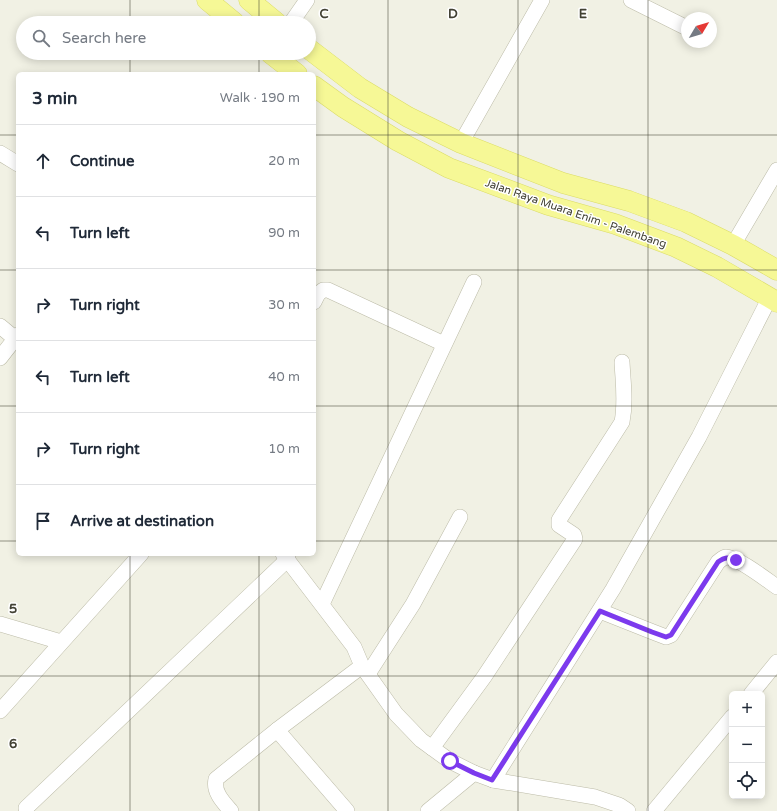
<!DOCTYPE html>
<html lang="en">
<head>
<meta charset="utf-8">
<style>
  body { margin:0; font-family:"Varela Round",sans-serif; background:#f6f6f7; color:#1f2937 }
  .controls { position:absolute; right:12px; bottom:12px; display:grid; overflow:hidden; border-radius:6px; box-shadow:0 2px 10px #0003 }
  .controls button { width:36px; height:36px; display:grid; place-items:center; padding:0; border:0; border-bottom:1px solid #e0e1e3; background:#fff; color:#1f2937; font:20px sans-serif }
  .compass { position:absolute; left:681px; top:12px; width:36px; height:36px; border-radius:50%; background:#fff; box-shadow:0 2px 10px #0003; rotate:52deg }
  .stop { position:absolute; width:12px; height:12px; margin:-9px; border:3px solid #7c3aed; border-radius:50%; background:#fff }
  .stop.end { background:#7c3aed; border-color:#fff; box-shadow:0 1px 4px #0008 }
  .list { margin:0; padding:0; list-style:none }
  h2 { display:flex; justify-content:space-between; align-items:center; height:52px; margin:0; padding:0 16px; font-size:17px }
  h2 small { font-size:13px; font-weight:400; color:#747a83 }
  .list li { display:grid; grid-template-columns:26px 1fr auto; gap:12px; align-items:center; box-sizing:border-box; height:72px; padding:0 16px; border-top:1px solid #e0e1e3 }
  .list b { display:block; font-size:15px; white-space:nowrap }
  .list em { font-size:13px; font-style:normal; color:#747a83 }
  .icon { flex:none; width:22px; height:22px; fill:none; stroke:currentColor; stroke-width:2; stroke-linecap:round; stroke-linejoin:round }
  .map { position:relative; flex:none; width:777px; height:811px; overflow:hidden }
  .search { position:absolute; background:#fff; box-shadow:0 2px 10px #0003; left:16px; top:16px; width:300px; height:44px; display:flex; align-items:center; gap:10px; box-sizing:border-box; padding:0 14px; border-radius:22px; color:#747a83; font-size:15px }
  .panel { position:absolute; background:#fff; box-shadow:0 2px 10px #0003; left:16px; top:72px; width:300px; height:484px; border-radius:6px }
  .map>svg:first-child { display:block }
</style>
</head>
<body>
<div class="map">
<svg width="777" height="811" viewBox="0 0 777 811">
  <rect width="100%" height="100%" fill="#f1f1e4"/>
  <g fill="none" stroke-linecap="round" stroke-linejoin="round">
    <defs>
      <g id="minor">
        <path d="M631,0L687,28"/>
        <path d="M291,23L307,0"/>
        <path d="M461,143L542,0"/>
        <path d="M0,153L18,164"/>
        <path d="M733,245L777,170"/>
        <path d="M314,302L318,294L323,290H328L444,344"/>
        <path d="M0,326L18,341"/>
        <path d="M0,358L18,335"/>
        <path d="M283,554L354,647L362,666L396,714L421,740L450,761L474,773L493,780L595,797L619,805L628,811"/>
        <path d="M322,604L474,282"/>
        <path d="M600,611L653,632L666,637L671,635L718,562C721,560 723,557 726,557C737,557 767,580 777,587"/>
        <path d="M0,624L61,642"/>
        <path d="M368,674L413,604L460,517"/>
        <path d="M751,694L777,662"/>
        <path d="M0,711L141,554"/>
        <path d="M277,730L347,811"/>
        <path d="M432,748L484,677L575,539L574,535L559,525V520L622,422C626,402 623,382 622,362"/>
        <path d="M493,780L613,589L699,437L770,297"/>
        <path d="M26,808L288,559"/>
        <path d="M231,811C223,802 213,792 216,779L277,730L362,666"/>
        <path d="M428,811L474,773"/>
        <path d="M654,811L732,717"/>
      </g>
      <g id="major">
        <path d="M207,0L235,23"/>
        <path d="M249,0L277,23"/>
        <path d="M309,49L360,88L408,117L461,143L563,183L629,201L686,222L733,245L777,270"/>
        <path d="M270,53L297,74"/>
        <path d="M314,86L343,107L398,141L449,168L548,205L615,224L676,247L717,267L777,302"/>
      </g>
    </defs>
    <!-- minor casing -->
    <use href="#minor" stroke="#bcbba7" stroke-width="16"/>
    <!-- major casing -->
    <use href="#major" stroke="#dbdc67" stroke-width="21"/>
    <!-- minor -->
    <use href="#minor" stroke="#fff" stroke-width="15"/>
    <!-- major -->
    <use href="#major" stroke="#f6f896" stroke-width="20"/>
  </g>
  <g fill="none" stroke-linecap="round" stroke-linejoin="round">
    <!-- route -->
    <path stroke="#7c3aed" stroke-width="5" d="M450,761L474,773L492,780L600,611L652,632L666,637L671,635L718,562C725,557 728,557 736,560"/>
  </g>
  <!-- grid -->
  <path fill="none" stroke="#424134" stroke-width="1" stroke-opacity="0.55" d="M130,0V23M259,0V23M388,0V811M518,0V811M648,0V811M130,53V74M259,53V74M0,135H18M314,135H777M0,270H18M314,270H777M0,406H18M314,406H777M0,541H18M314,541H777M130,554V811M259,554V811M0,676H777"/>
  <g text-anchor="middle" stroke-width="3" stroke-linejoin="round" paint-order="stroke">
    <!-- street labels -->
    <g font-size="11" fill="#424134" stroke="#fff">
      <text transform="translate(576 213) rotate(19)" y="4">Jalan Raya Muara Enim - Palembang</text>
    </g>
  </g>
  <g font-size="13" text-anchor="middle" font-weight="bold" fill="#424134" stroke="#fff" stroke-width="3" stroke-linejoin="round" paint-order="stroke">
    <text x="324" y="18">C</text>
    <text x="453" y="18">D</text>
    <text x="583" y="18">E</text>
    <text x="13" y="613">5</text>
    <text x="13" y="748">6</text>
  </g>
</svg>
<div class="controls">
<button>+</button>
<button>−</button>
<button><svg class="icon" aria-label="locate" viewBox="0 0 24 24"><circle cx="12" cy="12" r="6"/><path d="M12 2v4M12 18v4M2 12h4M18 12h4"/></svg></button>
</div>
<svg class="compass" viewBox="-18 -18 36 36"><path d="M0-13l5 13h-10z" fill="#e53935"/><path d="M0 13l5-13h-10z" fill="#747a83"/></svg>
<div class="stop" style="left:450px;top:761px"></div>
<div class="stop end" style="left:736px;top:560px"></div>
<div class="search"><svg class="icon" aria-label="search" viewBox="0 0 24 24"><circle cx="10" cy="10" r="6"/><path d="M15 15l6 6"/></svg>Search here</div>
<section class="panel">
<h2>3 min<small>Walk · 190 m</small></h2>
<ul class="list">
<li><svg class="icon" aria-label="ahead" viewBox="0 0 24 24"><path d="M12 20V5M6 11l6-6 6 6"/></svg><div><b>Continue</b></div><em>20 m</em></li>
<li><svg class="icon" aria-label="left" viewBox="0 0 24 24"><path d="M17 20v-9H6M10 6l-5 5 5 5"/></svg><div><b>Turn left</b></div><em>90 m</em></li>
<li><svg class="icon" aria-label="right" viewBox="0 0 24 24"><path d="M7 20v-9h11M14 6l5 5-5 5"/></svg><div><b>Turn right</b></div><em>30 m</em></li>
<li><svg class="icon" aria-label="left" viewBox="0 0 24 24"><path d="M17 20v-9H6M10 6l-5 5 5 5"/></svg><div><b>Turn left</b></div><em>40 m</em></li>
<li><svg class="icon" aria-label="right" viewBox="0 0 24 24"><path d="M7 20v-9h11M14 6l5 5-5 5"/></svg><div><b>Turn right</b></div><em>10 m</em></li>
<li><svg class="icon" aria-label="arrive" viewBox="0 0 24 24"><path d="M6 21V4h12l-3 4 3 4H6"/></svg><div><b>Arrive at destination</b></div></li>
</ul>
</section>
</div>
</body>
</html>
